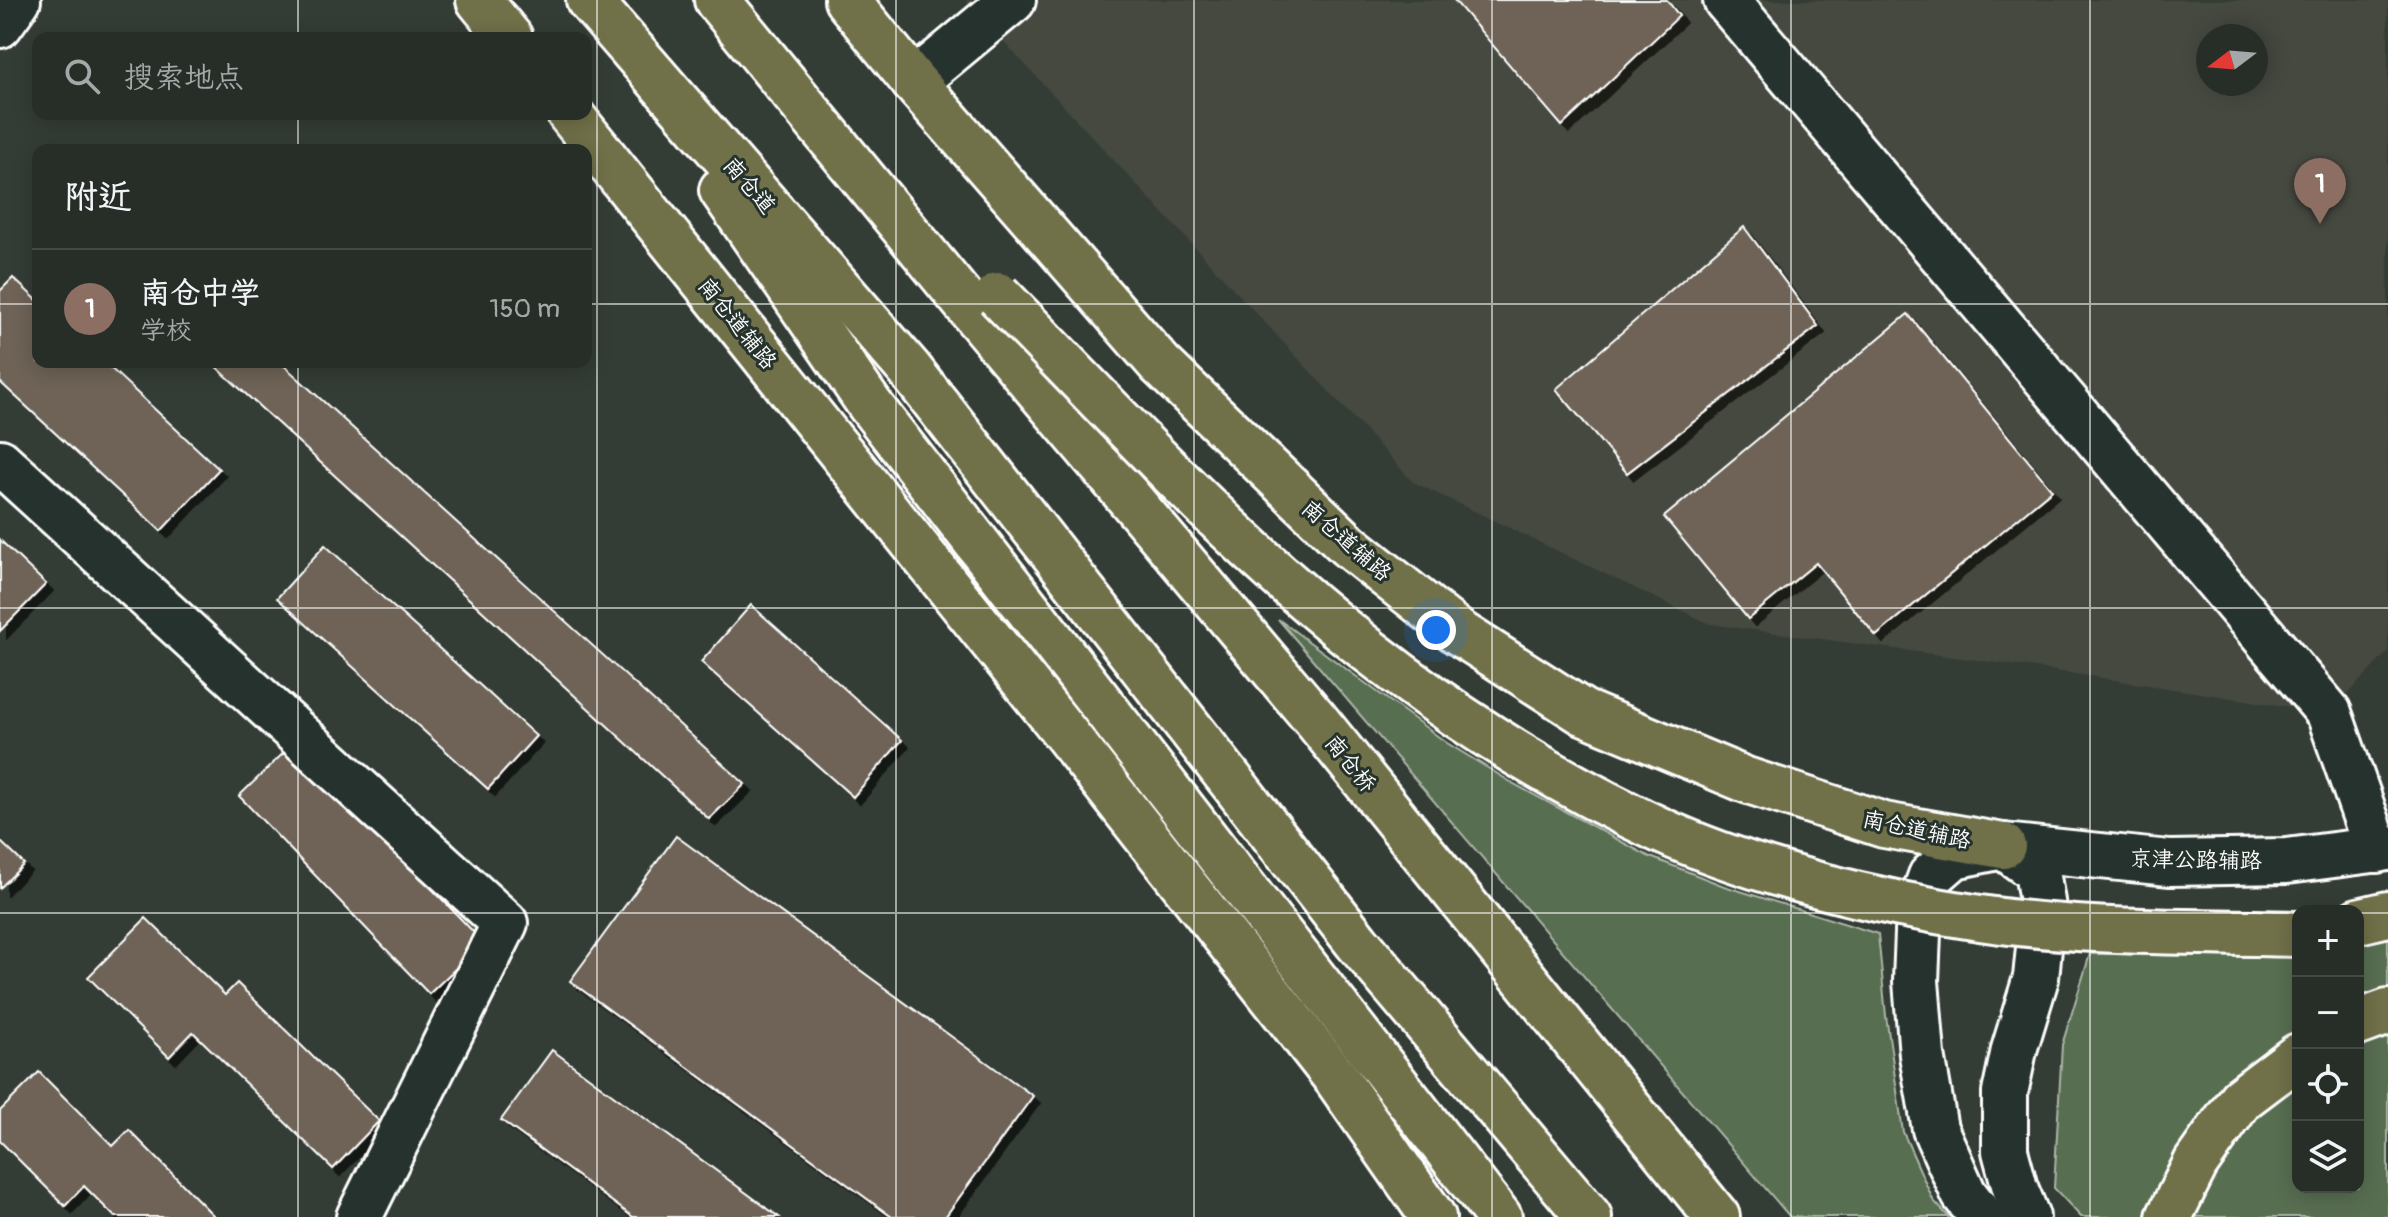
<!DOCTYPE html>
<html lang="zh">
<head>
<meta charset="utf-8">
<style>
  body { margin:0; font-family:Pangolin,"LXGW WenKai TC",sans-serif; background:#333a34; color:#f1f3f6 }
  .controls { position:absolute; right:24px; bottom:24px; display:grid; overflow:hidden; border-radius:16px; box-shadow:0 4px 20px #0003 }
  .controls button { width:72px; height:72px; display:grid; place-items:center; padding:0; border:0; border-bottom:2px solid #434a45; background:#272e28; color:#f1f3f6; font:40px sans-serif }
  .compass { position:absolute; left:2196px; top:24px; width:72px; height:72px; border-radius:50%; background:#272e28; box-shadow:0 4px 20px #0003; rotate:254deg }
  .you { position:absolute; left:1436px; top:630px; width:28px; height:28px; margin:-20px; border:6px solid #fff; border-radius:50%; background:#1a73e8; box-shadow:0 0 0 12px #1a73e833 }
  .badge { display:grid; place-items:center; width:52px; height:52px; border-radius:50%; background:#ffd166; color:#fff; font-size:26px; font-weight:700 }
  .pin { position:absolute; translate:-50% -66px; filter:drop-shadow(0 2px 4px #0008) }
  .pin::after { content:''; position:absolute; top:42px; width:28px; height:24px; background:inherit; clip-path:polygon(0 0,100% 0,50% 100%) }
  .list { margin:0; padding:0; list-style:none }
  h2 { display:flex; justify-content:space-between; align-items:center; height:104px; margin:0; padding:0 32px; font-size:34px }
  h2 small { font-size:26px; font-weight:400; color:#a4a8a8 }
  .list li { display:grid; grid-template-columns:52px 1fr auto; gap:24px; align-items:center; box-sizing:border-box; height:120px; padding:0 32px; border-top:2px solid #434a45 }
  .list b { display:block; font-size:30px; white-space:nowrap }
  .list p { margin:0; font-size:26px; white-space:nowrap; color:#a4a8a8 }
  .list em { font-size:26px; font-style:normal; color:#a4a8a8 }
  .icon { flex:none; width:44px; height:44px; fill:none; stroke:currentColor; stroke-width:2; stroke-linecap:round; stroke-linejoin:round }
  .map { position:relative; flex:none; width:2388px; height:1217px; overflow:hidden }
  .search { position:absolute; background:#272e28; box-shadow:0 4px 20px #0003; left:32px; top:32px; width:560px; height:88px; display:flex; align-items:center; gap:20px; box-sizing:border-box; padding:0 28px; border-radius:16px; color:#a4a8a8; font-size:30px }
  .panel { position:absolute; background:#272e28; box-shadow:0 4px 20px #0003; left:32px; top:144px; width:560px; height:224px; border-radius:16px }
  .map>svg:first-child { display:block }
</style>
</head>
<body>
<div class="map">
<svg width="2388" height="1217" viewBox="0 0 2388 1217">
  <defs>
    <filter id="shadow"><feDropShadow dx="7" dy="7" stdDeviation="0" flood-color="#0009"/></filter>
  </defs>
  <rect width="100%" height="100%" fill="#343d35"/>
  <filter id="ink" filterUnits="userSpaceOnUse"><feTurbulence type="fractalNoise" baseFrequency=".0125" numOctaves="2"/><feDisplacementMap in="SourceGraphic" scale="16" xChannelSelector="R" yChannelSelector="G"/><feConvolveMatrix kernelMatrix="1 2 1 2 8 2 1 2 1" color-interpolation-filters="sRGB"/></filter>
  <g filter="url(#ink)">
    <!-- built -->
    <path fill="#45493f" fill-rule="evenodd" d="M965,0H2388V652L2329,713L2050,670L1710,624L1413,482ZM2208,36H2256V84H2208Z"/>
    <!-- green -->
    <g fill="#596e51" stroke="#acb6a8" stroke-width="2">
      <path d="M1278,619L1447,743L1514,784L1648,856L1724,886L1878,934L1886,1016L1903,1132L1933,1200L1949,1217H1790Z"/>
      <path d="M2388,935V1217H2081L2054,1188L2062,1045L2090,954L2298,949V1187H2358V940Z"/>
    </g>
    <!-- building -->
    <g fill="#6e6457" stroke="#fff" stroke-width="2" filter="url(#shadow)">
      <path d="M1454,0H1667L1679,16L1562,126Z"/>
      <path d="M1744,227L1818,326L1627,473L1556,389Z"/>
      <path d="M13,278L38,301V362H104L219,469L161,531L0,382V291Z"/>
      <path d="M1908,314L2052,490L1876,636L1816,563L1748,619L1664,517Z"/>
      <path d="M211,362H280L745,784L709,819Z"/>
      <path d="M0,540L46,584L0,631Z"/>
      <path d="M325,545L536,736L488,789L277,598Z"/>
      <path d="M751,605L902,740L853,797L701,662Z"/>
      <path d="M293,744L483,942L429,994L239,796Z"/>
      <path d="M676,836L1033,1096L945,1217H892L570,981Z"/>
      <path d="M0,841L24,864L0,888Z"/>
      <path d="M146,918L225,995L237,983L379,1121L333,1169L193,1032L169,1057L88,977Z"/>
      <path d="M552,1050L779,1217H633L501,1120Z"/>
      <path d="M39,1072L113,1146L129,1130L215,1217H115L84,1186L65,1206L0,1141V1111Z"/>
    </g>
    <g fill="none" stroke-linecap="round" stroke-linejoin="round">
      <defs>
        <g id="minor">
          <path d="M1726,0L2329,713L2377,850"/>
          <path d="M0,25L18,0"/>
          <path d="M914,82L1013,0"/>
          <path d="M0,462L505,923L359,1217"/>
          <path d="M2003,846L2037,871L2043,908L2036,978L2014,1050L2005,1093V1151L2015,1188L2027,1217"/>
          <path d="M1982,1217L1964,1194L1935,1129L1922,1055L1916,981L1919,909L1931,876L1954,856L2003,846L2169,863L2287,861L2388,848"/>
        </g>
        <g id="major">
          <path d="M479,0L510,38"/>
          <path d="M847,0L914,82L1160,364L1348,545L1458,632L1583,712L1746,780L1884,825L2003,846"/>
          <path d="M570,114L1055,720L1336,1078L1433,1217"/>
        </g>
        <g id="highway">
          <path d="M589,0L910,370L1357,942L1589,1217"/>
          <path d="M717,0L976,316L1316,720L1717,1217"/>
          <path d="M722,190L870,405L1499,1217"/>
          <path d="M2358,921L2388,914"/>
          <path d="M2358,1023L2388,1012"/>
          <path d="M2169,1217L2196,1163L2241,1099L2298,1056"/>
        </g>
      </defs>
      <!-- minor casing -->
      <use href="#minor" stroke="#fff" stroke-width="50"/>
      <!-- major casing -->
      <use href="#major" stroke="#fff" stroke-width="50"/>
      <!-- highway casing -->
      <use href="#highway" stroke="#fff" stroke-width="50"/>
      <!-- minor -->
      <use href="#minor" stroke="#26332d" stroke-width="44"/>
      <!-- major -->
      <use href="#major" stroke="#70704a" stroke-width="44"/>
      <!-- highway -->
      <use href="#highway" stroke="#70704a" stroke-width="44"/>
      <defs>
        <path id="highway-bridge" d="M998,295C1091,390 1183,490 1283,579C1396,680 1522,766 1660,830C1754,873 1878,903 1980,918C2086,934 2192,931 2298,934"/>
      </defs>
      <!-- highway-bridge casing -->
      <use href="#highway-bridge" stroke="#fff" stroke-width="50" stroke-linecap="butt"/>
      <!-- highway-bridge -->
      <use href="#highway-bridge" stroke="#70704a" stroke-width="44"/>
    </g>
  </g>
  <!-- grid -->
  <path fill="none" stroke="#fff" stroke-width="2" stroke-opacity="0.55" d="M298,0V38M597,0V1217M896,0V1217M1194,0V1217M1492,0V1217M1791,0V1217M2090,0V1217M298,114V150M0,304H38M586,304H2388M298,362V1217M0,608H2388M0,913H2298M2358,913H2388"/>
  <g text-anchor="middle" stroke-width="6" stroke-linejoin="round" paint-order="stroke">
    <!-- street labels -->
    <g font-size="22" fill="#fff" stroke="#26332d">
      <text transform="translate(750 185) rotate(49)" y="8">南仓道</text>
      <text transform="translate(738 323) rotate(51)" y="8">南仓道辅路</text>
      <text transform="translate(1347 540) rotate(41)" y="8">南仓道辅路</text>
      <text transform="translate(1351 763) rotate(51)" y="8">南仓桥</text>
      <text transform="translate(1917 829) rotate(12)" y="8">南仓道辅路</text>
      <text transform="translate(2196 859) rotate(1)" y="8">京津公路辅路</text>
    </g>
  </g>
</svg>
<div class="controls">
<button>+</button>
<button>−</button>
<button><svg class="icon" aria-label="locate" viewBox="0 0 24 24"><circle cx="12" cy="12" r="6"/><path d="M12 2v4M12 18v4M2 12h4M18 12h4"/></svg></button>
<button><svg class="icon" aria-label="layers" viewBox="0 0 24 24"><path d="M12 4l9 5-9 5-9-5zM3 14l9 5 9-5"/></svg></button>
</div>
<svg class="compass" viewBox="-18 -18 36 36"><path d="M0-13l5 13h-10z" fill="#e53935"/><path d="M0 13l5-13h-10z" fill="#a4a8a8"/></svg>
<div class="you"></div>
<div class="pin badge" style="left:2320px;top:224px;background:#8d6e63">1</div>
<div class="search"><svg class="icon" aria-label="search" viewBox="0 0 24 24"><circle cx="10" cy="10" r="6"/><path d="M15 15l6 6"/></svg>搜索地点</div>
<section class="panel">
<h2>附近<small></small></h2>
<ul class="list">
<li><span class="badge" style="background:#8d6e63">1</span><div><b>南仓中学</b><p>学校</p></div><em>150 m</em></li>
</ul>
</section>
</div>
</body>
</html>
